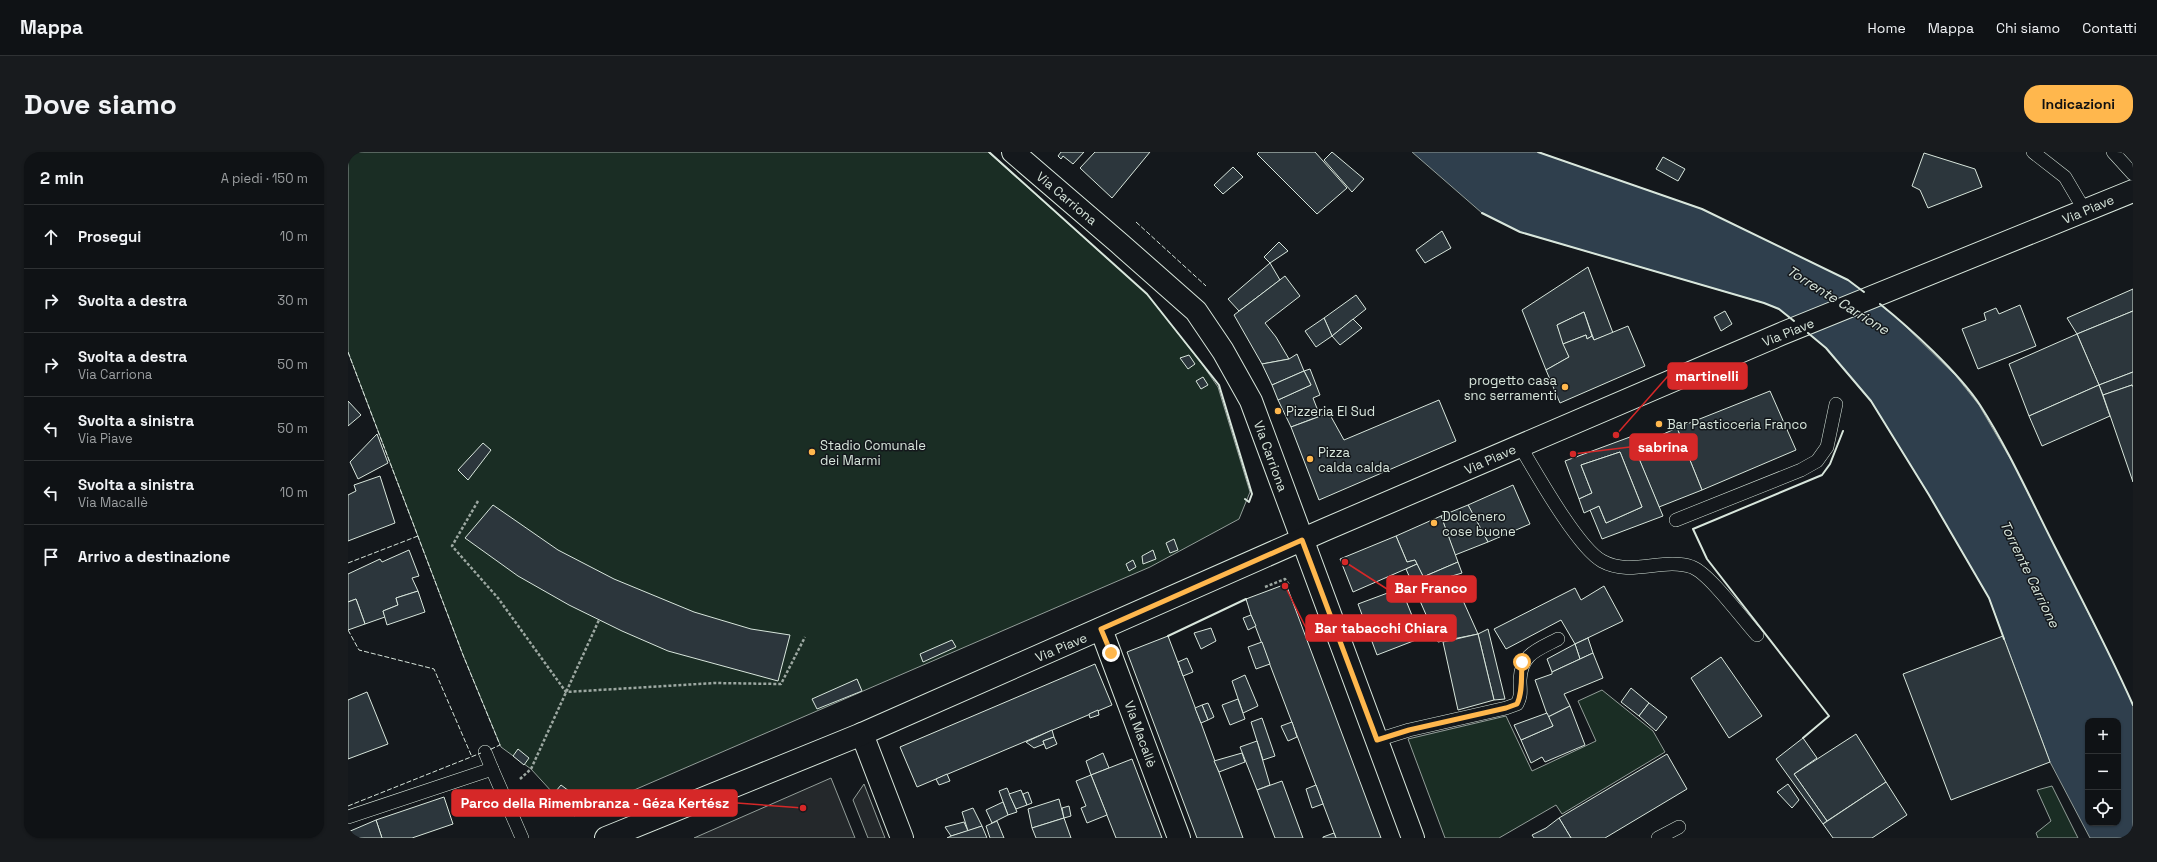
<!DOCTYPE html>
<html lang="it">
<head>
<meta charset="utf-8">
<style>
  body { margin:0; font-family:"Space Grotesk",sans-serif; background:#181b1e; color:#f1f3f6 }
  .controls { position:absolute; right:12px; bottom:12px; display:grid; overflow:hidden; border-radius:8px; box-shadow:0 1px 3px #0004 }
  .controls button { width:36px; height:36px; display:grid; place-items:center; padding:0; border:0; border-bottom:1px solid #2f3234; background:#0f1215; color:#f1f3f6; font:20px sans-serif }
  .stop { position:absolute; width:12px; height:12px; margin:-9px; border:3px solid #ffb74d; border-radius:50%; background:#fff }
  .stop.end { background:#ffb74d; border-color:#fff; box-shadow:0 1px 4px #0008 }
  .list { margin:0; padding:0; list-style:none }
  h2 { display:flex; justify-content:space-between; align-items:center; height:52px; margin:0; padding:0 16px; font-size:17px }
  h2 small { font-size:13px; font-weight:400; color:#9b9ea0 }
  .list li { display:grid; grid-template-columns:26px 1fr auto; gap:12px; align-items:center; box-sizing:border-box; height:64px; padding:0 16px; border-top:1px solid #2f3234 }
  .list b { display:block; font-size:15px; white-space:nowrap }
  .list p { margin:0; font-size:13px; white-space:nowrap; color:#9b9ea0 }
  .list em { font-size:13px; font-style:normal; color:#9b9ea0 }
  .icon { flex:none; width:22px; height:22px; fill:none; stroke:currentColor; stroke-width:2; stroke-linecap:round; stroke-linejoin:round }
  .map { position:relative; flex:none; width:1785px; height:686px; overflow:hidden; border-radius:16px }
  header { display:flex; align-items:center; gap:24px; box-sizing:border-box; height:56px; padding:0 20px; background:#0f1215; border-bottom:1px solid #2f3234 }
  header strong { font-size:19px }
  nav { display:flex; gap:22px; margin-inline-start:auto; font-size:14px }
  .intro { display:flex; align-items:center; justify-content:space-between; box-sizing:border-box; height:96px; padding:0 24px }
  h1 { margin:0; font-size:28px }
  .button { padding:10px 18px; border-radius:16px; background:#ffb74d; color:#111; font-size:14px; font-weight:700 }
  main { display:flex; gap:24px; padding:0 24px }
  aside { flex:1; background:#0f1215; border-radius:16px; box-shadow:0 1px 3px #0004 }
  .map>svg:first-child { display:block }
</style>
</head>
<body>
<header>
<strong>Mappa</strong>
<nav><a>Home</a><a>Mappa</a><a>Chi siamo</a><a>Contatti</a></nav>
</header>
<div class="intro"><h1>Dove siamo</h1><a class="button">Indicazioni</a></div>
<main>
<aside>
<h2>2 min<small>A piedi · 150 m</small></h2>
<ul class="list">
<li><svg class="icon" aria-label="ahead" viewBox="0 0 24 24"><path d="M12 20V5M6 11l6-6 6 6"/></svg><div><b>Prosegui</b></div><em>10 m</em></li>
<li><svg class="icon" aria-label="right" viewBox="0 0 24 24"><path d="M7 20v-9h11M14 6l5 5-5 5"/></svg><div><b>Svolta a destra</b></div><em>30 m</em></li>
<li><svg class="icon" aria-label="right" viewBox="0 0 24 24"><path d="M7 20v-9h11M14 6l5 5-5 5"/></svg><div><b>Svolta a destra</b><p>Via Carriona</p></div><em>50 m</em></li>
<li><svg class="icon" aria-label="left" viewBox="0 0 24 24"><path d="M17 20v-9H6M10 6l-5 5 5 5"/></svg><div><b>Svolta a sinistra</b><p>Via Piave</p></div><em>50 m</em></li>
<li><svg class="icon" aria-label="left" viewBox="0 0 24 24"><path d="M17 20v-9H6M10 6l-5 5 5 5"/></svg><div><b>Svolta a sinistra</b><p>Via Macallè</p></div><em>10 m</em></li>
<li><svg class="icon" aria-label="arrive" viewBox="0 0 24 24"><path d="M6 21V4h12l-3 4 3 4H6"/></svg><div><b>Arrivo a destinazione</b></div></li>
</ul>
</aside>
<div class="map">
<svg width="1785" height="686" viewBox="0 0 1785 686">
  <rect width="100%" height="100%" fill="#14181c"/>
  <!-- green -->
  <g fill="#1a2d24" stroke="#939e99">
    <path d="M0,0H640L799,142L854,212L870,235L902,340L891,367L802,415L226,664L183,617L153,595L115,503L0,200Z"/>
    <path d="M1254,538L1305,579L1317,600L1214,662L1208,653L1151,686H1097L1060,587L1158,564L1184,619L1248,589L1230,549Z"/>
    <path d="M1704,634L1730,686H1690L1688,681L1703,669L1689,638Z"/>
  </g>
  <!-- parking -->
  <g fill="#24282b" stroke="#939e99">
    <path d="M483,626L507,686H346Z"/>
    <path d="M516,632L537,686H520L505,648Z"/>
  </g>
  <!-- water -->
  <path fill="#2f3f4d" stroke="#939e99" fill-rule="evenodd" d="M1064,0H1190L1354,57L1500,128L1548,165L1608,224L1631,253L1663,308L1766,512L1785,553V686H1742L1702,610L1641,446L1581,343L1523,249L1478,196L1431,157L1416,151L1172,80L1134,61ZM1740,569H1770V671H1740Z"/>
  <!-- building -->
  <g fill="#2c363c" stroke="#d8e6dc">
    <path d="M713,0H736L725,12L715,4L713,7L710,4Z"/>
    <path d="M747,0H802L764,46L732,16Z"/>
    <path d="M911,0H967L999,36L969,62L909,2Z"/>
    <path d="M984,0L1016,27L1004,40L976,8Z"/>
    <path d="M1576,1L1627,17L1634,35L1580,56L1572,38L1564,34Z"/>
    <path d="M1315,5L1337,17L1330,29L1308,17Z"/>
    <path d="M885,15L895,25L875,42L866,33Z"/>
    <path d="M1094,79L1103,96L1077,111L1068,98Z"/>
    <path d="M931,90L940,99L922,111L916,105Z"/>
    <path d="M922,111L932,128L891,159L880,147Z"/>
    <path d="M1240,115L1265,181L1246,188L1236,160L1209,173L1221,205L1198,218L1174,158Z"/>
    <path d="M937,124L952,144L917,171L928,185L941,207L914,212L886,163Z"/>
    <path d="M1785,137V159L1729,182L1719,166Z"/>
    <path d="M1008,143L1018,157L984,184L976,166Z"/>
    <path d="M1672,153L1688,194L1630,217L1614,177L1638,168L1636,161L1648,156L1651,162Z"/>
    <path d="M1377,159L1384,172L1373,179L1366,165Z"/>
    <path d="M1785,159V220L1751,233L1729,182Z"/>
    <path d="M1236,160L1244,184L1239,187L1238,183L1215,192L1209,173Z"/>
    <path d="M976,166L984,184L968,195L957,179Z"/>
    <path d="M1005,167L1014,176L992,193L984,184Z"/>
    <path d="M1280,174L1297,214L1212,251L1198,218L1221,205L1215,192L1238,183L1239,187L1244,184L1246,188Z"/>
    <path d="M1729,182L1751,233L1681,264L1661,212Z"/>
    <path d="M949,202L956,219L924,233L914,212L941,207Z"/>
    <path d="M841,203L847,212L840,217L832,206Z"/>
    <path d="M962,217L972,243L965,246L972,264L943,275L930,248L963,233L956,219Z"/>
    <path d="M956,219L963,233L930,248L924,233Z"/>
    <path d="M1785,220V235L1784,233L1755,243L1751,233Z"/>
    <path d="M855,225L860,233L853,237L848,229Z"/>
    <path d="M1751,233L1762,264L1694,294L1681,264Z"/>
    <path d="M1784,233L1785,235V330L1755,243Z"/>
    <path d="M1422,239L1448,298L1354,338L1329,276Z"/>
    <path d="M1091,248L1108,289L971,348L943,275L981,261L996,288Z"/>
    <path d="M0,249L13,263L0,274Z"/>
    <path d="M1329,276L1354,338L1311,355L1286,295Z"/>
    <path d="M29,282L40,311L10,327L2,310Z"/>
    <path d="M1282,285L1315,364L1254,387L1242,358L1251,354L1258,371L1294,355L1272,300L1233,313L1244,341L1231,347L1217,309Z"/>
    <path d="M135,291L143,298L120,328L110,318Z"/>
    <path d="M1272,300L1294,355L1258,371L1251,354L1236,361L1231,347L1244,341L1233,313Z"/>
    <path d="M32,324L47,371L0,389V343L8,339L6,333Z"/>
    <path d="M1165,333L1182,372L1140,390L1120,353Z"/>
    <path d="M145,353L210,398L266,427L346,460L403,477L442,483L430,529L320,499L274,479L221,453L170,424L117,386Z"/>
    <path d="M1120,353L1140,390L1107,403L1093,364Z"/>
    <path d="M1093,364L1110,410L1075,425L1067,408L1059,410L1048,384Z"/>
    <path d="M1048,384L1059,410L1067,408L1069,412L1005,440L992,407Z"/>
    <path d="M826,387L830,398L822,401L818,391Z"/>
    <path d="M61,398L71,424L64,426L70,439L48,446L50,453L35,459L37,465L17,472L8,447L0,450V422L32,407L34,410Z"/>
    <path d="M805,398L808,407L795,412L794,404Z"/>
    <path d="M785,408L788,415L781,419L778,412Z"/>
    <path d="M1110,410L1114,421L1104,424L1081,436L1075,425Z"/>
    <path d="M1069,412L1081,436L1104,424L1130,482L1090,490L1058,417Z"/>
    <path d="M938,432L1033,686H988L903,463L898,447Z"/>
    <path d="M1256,434L1275,469L1227,492L1213,468L1158,497L1146,477L1227,436L1233,448Z"/>
    <path d="M1053,436L1073,486L1029,503L1010,452Z"/>
    <path d="M70,439L77,460L39,473L35,459L50,453L48,446Z"/>
    <path d="M8,447L17,472L0,478V450Z"/>
    <path d="M903,463L908,474L900,478L895,466Z"/>
    <path d="M863,476L868,489L853,497L846,481Z"/>
    <path d="M1140,477L1157,547L1146,548L1130,482Z"/>
    <path d="M1130,482L1146,548L1110,558L1095,490Z"/>
    <path d="M820,484L853,571L895,686H849L779,500Z"/>
    <path d="M1655,484L1702,610L1603,648L1555,522Z"/>
    <path d="M1240,486L1245,501L1232,507L1227,492Z"/>
    <path d="M604,488L608,495L575,510L572,502Z"/>
    <path d="M914,490L922,512L908,517L900,495Z"/>
    <path d="M1227,492L1232,507L1204,520L1199,507Z"/>
    <path d="M1245,501L1255,526L1216,542L1222,554L1200,565L1187,528L1204,522V520Z"/>
    <path d="M1373,505L1414,564L1381,586L1343,526Z"/>
    <path d="M839,506L845,520L835,524L830,510Z"/>
    <path d="M747,512L764,553L569,635L552,595Z"/>
    <path d="M897,523L910,554L895,561L884,529Z"/>
    <path d="M509,527L514,539L469,557L464,547Z"/>
    <path d="M1283,536L1301,551L1291,564L1273,550Z"/>
    <path d="M19,540L40,592L0,607V548Z"/>
    <path d="M890,547L897,567L882,573L874,553Z"/>
    <path d="M860,551L866,565L860,568L854,553Z"/>
    <path d="M1301,551L1319,565L1308,579L1291,564Z"/>
    <path d="M854,553L860,568L853,571L847,556Z"/>
    <path d="M1222,554L1237,593L1197,610L1194,605L1183,611L1173,588L1205,574L1200,565Z"/>
    <path d="M750,558L751,563L742,566L741,562Z"/>
    <path d="M1199,561L1205,574L1173,588L1166,573Z"/>
    <path d="M914,566L927,604L915,608L903,570Z"/>
    <path d="M944,570L949,585L940,589L933,574Z"/>
    <path d="M704,578L706,585L695,589L696,592L686,596L678,590Z"/>
    <path d="M1508,582L1538,630L1479,669L1446,622Z"/>
    <path d="M706,585L709,592L698,597L695,589Z"/>
    <path d="M1455,586L1469,606L1446,622L1479,669L1475,672L1428,607Z"/>
    <path d="M909,589L922,633L909,638L892,595Z"/>
    <path d="M170,597L181,606L176,613L165,604Z"/>
    <path d="M755,601L761,616L743,623L738,609Z"/>
    <path d="M894,601L897,610L871,620L866,609Z"/>
    <path d="M1319,602L1339,637L1257,686H1223L1211,666Z"/>
    <path d="M784,607L814,686H768L743,623Z"/>
    <path d="M599,622L602,629L591,633L588,627Z"/>
    <path d="M743,623L759,663L739,671L733,656L738,654L728,629Z"/>
    <path d="M934,629L955,686H927L909,638Z"/>
    <path d="M1538,630L1559,663L1524,686H1485L1475,672Z"/>
    <path d="M1440,632L1451,648L1444,656L1429,640Z"/>
    <path d="M213,633L225,642L220,649L208,639Z"/>
    <path d="M968,633L975,652L964,656L958,637Z"/>
    <path d="M659,636L669,660L660,663L651,639Z"/>
    <path d="M673,638L679,653L668,657L661,642Z"/>
    <path d="M680,640L684,651L679,653L675,642Z"/>
    <path d="M96,645L105,672L64,686H34L28,668Z"/>
    <path d="M711,647L716,666L684,676L680,657Z"/>
    <path d="M655,650L660,663L644,671L638,658Z"/>
    <path d="M721,654L723,664L716,666L714,656Z"/>
    <path d="M625,656L634,674L620,679L614,660Z"/>
    <path d="M716,666L723,686H688L684,676Z"/>
    <path d="M1211,666L1223,686H1186L1184,683L1198,676Z"/>
    <path d="M28,668L34,686H0V680Z"/>
    <path d="M649,669L656,686H642L638,674Z"/>
    <path d="M616,670L620,679L603,684L597,675Z"/>
    <path d="M634,674L639,686H599L603,684Z"/>
    <path d="M986,681L988,686H975V685Z"/>
  </g>
  <g fill="none" stroke-linecap="round" stroke-linejoin="round">
    <defs>
      <g id="service">
        <path d="M1685,0L1717,25L1737,59"/>
        <path d="M1765,0L1785,22"/>
        <path d="M1172,294C1188,321 1230,396 1254,409C1283,425 1315,405 1344,415C1362,422 1395,468 1409,483"/>
        <path d="M1328,368L1453,318L1469,309L1479,295L1488,252"/>
        <path d="M1029,588L1061,578L1158,556L1169,552C1174,543 1172,538 1172,528C1173,502 1189,498 1210,487"/>
        <path d="M137,600L144,617"/>
        <path d="M0,665L144,617L174,686"/>
        <path d="M1310,686L1331,675"/>
      </g>
      <g id="minor">
        <path d="M665,0L771,91L848,159L875,199L903,249L1065,686"/>
        <path d="M753,477L831,686"/>
        <path d="M514,582L554,686"/>
        <path d="M258,686L514,582L976,378L1433,182L1785,39"/>
      </g>
    </defs>
    <!-- service casing -->
    <use href="#service" stroke="#d8e6dc" stroke-width="14"/>
    <!-- minor casing -->
    <use href="#minor" stroke="#d8e6dc" stroke-width="24"/>
    <!-- path -->
    <g stroke="#9da8a2" stroke-width="2.5" stroke-dasharray="3 2" stroke-linecap="butt">
      <path d="M130,349L104,394L150,446L218,540L367,531L433,532L457,485"/>
      <path d="M917,435L937,427L941,433"/>
      <path d="M172,627L183,617L251,468"/>
    </g>
    <!-- service -->
    <use href="#service" stroke="#14181c" stroke-width="13"/>
    <!-- minor -->
    <use href="#minor" stroke="#14181c" stroke-width="22"/>
    <!-- fence -->
    <g stroke="#d8e6dc" stroke-width="1" stroke-dasharray="5 2" stroke-linecap="butt">
      <path d="M788,70L858,134"/>
      <path d="M0,200L115,503L152,593L141,598"/>
      <path d="M0,411L70,384"/>
      <path d="M0,478L11,498L86,517L124,605"/>
      <path d="M0,654L133,601"/>
    </g>
    <!-- wall -->
    <g stroke="#d8e6dc" stroke-width="2">
      <path d="M641,0L799,142L871,233L904,342L901,350L897,347"/>
      <path d="M1190,0L1354,57L1500,128L1516,140"/>
      <path d="M1134,61L1172,80L1416,151L1431,157L1446,169"/>
      <path d="M1532,152C1563,177 1610,220 1632,253C1661,298 1683,348 1707,395C1734,448 1761,499 1785,553"/>
      <path d="M1460,181L1478,196L1523,249L1581,343L1641,446L1656,487"/>
      <path d="M820,484L898,447"/>
      <path d="M1455,586L1481,564L1359,407L1345,377L1474,323L1482,312L1495,279"/>
    </g>
  </g>
  <g fill="none" stroke-linecap="round" stroke-linejoin="round">
    <!-- route -->
    <path stroke="#ffb74d" stroke-width="5" d="M763,501L753,477L954,388L1029,588L1061,578L1158,556L1169,552C1175,540 1173,524 1174,510"/>
  </g>
  <!-- markers -->
  <g fill="#ffb74d" stroke="#14181c" stroke-width="1.5">
    <circle cx="1217" cy="235" r="4"/>
    <circle cx="930" cy="259" r="4"/>
    <circle cx="1311" cy="272" r="4"/>
    <circle cx="464" cy="300" r="4"/>
    <circle cx="962" cy="307" r="4"/>
    <circle cx="1086" cy="371" r="4"/>
  </g>
  <g text-anchor="middle" stroke-width="3" stroke-linejoin="round" paint-order="stroke">
    <!-- street labels -->
    <g font-size="13" fill="#d8e6dc" stroke="#14181c">
      <text transform="translate(719 46) rotate(40)" y="5">Via Carriona</text>
      <text transform="translate(1740 57) rotate(-23)" y="5">Via Piave</text>
      <text transform="translate(1440 180) rotate(-22)" y="5">Via Piave</text>
      <text transform="translate(923 304) rotate(70)" y="5">Via Carriona</text>
      <text transform="translate(1142 307) rotate(-24)" y="5">Via Piave</text>
      <text transform="translate(713 495) rotate(-23)" y="5">Via Piave</text>
      <text transform="translate(793 582) rotate(70)" y="5">Via Macallè</text>
    </g>
    <!-- poi labels -->
    <g font-size="13" fill="#d8e6dc" stroke="#14181c" text-anchor="start">
      <text x="1209" y="233" text-anchor="end">progetto casa<tspan x="1209" dy="15">snc serramenti</tspan></text>
      <text x="938" y="264">Pizzeria El Sud</text>
      <text x="1319" y="277">Bar Pasticceria Franco</text>
      <text x="472" y="298">Stadio Comunale<tspan x="472" dy="15">dei Marmi</tspan></text>
      <text x="970" y="305">Pizza<tspan x="970" dy="15">calda calda</tspan></text>
      <text x="1094" y="369">Dolcenero<tspan x="1094" dy="15">cose buone</tspan></text>
    </g>
    <!-- water labels -->
    <g font-size="14" font-style="italic" fill="#d8e6dc" stroke="#14181c">
      <text transform="translate(1490 148) rotate(32)" y="5">Torrente Carrione</text>
      <text transform="translate(1682 422) rotate(64)" y="5">Torrente Carrione</text>
    </g>
  </g>
  <!-- callouts -->
  <path fill="none" stroke="#d62828" stroke-width="1.5" d="M1268 283L1320 224M1225 302L1282 295M997 410L1039 437M937 434L958 476M455 656L389 651"/>
  <g fill="#d62828" stroke="#14181c" stroke-width="1.5">
    <circle cx="1268" cy="283" r="4"/>
    <circle cx="1225" cy="302" r="4"/>
    <circle cx="997" cy="410" r="4"/>
    <circle cx="937" cy="434" r="4"/>
    <circle cx="455" cy="656" r="4"/>
  </g>
  <g fill="#d62828" stroke="#d62828" stroke-width="1.5">
    <rect x="1320" y="211" width="79" height="26" rx="4"/>
    <rect x="1282" y="282" width="67" height="26" rx="4"/>
    <rect x="1039" y="424" width="89" height="26" rx="4"/>
    <rect x="958" y="463" width="150" height="26" rx="4"/>
    <rect x="104" y="638" width="285" height="26" rx="4"/>
  </g>
  <g font-size="14" text-anchor="middle" font-weight="bold" fill="#fff">
    <text x="1359" y="229">martinelli</text>
    <text x="1315" y="300">sabrina</text>
    <text x="1083" y="441">Bar Franco</text>
    <text x="1033" y="481">Bar tabacchi Chiara</text>
    <text x="247" y="656">Parco della Rimembranza - Géza Kertész</text>
  </g>
</svg>
<div class="controls">
<button>+</button>
<button>−</button>
<button><svg class="icon" aria-label="locate" viewBox="0 0 24 24"><circle cx="12" cy="12" r="6"/><path d="M12 2v4M12 18v4M2 12h4M18 12h4"/></svg></button>
</div>
<div class="stop" style="left:1174px;top:510px"></div>
<div class="stop end" style="left:763px;top:501px"></div>
</div>
</main>
</body>
</html>
